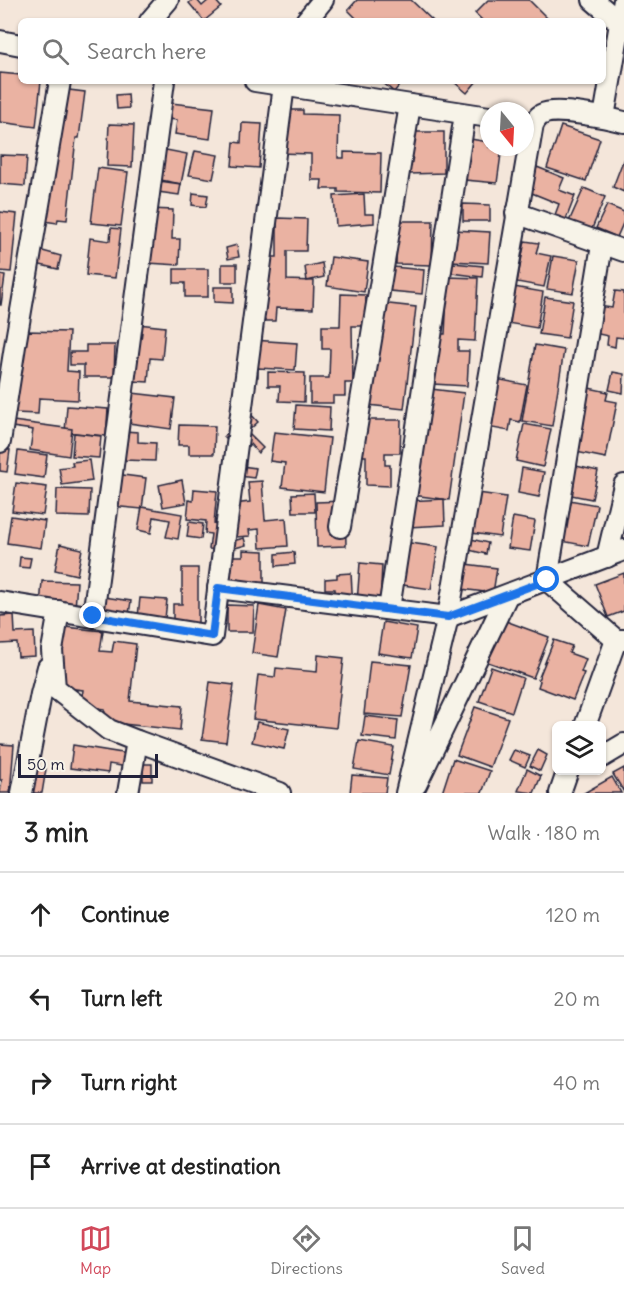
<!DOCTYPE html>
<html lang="en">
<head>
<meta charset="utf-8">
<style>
  body { margin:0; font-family:Delius,sans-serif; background:#f6f6f6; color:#222 }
  .controls { position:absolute; right:18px; bottom:18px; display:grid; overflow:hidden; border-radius:9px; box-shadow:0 2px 4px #0004 }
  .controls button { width:54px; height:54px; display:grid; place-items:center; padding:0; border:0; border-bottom:2px solid #e0e0e0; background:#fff; color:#222; font:30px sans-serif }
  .compass { position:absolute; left:480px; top:102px; width:54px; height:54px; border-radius:50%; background:#fff; box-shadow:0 2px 4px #0004; rotate:162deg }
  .scale { position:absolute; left:18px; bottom:15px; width:140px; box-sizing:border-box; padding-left:6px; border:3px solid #22223b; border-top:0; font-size:16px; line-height:21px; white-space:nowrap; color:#22223b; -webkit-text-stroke:4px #f7f3e8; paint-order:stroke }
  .stop { position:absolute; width:18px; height:18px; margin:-14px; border:4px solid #1a73e8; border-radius:50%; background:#fff }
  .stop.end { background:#1a73e8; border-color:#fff; box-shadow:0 2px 6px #0008 }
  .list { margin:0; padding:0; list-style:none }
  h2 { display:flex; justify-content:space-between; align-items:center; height:78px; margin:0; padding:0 24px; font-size:26px }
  h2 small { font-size:20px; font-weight:400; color:#767676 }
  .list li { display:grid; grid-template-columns:39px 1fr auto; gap:18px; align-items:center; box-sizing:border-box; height:84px; padding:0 24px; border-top:2px solid #e0e0e0 }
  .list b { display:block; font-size:22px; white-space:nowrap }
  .list em { font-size:20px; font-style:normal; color:#767676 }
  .icon { flex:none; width:33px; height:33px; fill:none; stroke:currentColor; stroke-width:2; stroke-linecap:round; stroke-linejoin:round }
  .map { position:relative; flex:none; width:624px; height:793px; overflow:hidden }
  .search { position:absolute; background:#fff; box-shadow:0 2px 4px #0004; left:18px; right:18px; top:18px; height:66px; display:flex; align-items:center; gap:15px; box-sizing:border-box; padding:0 21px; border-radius:9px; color:#767676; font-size:22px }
  .sheet { height:414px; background:#fff }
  nav { display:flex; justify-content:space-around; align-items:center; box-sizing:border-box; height:84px; border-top:2px solid #e0e0e0; background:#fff; font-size:16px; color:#767676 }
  nav a { display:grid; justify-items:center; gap:3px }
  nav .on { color:#d1495b }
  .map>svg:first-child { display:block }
</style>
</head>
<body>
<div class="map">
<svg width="624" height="793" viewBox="0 0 624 793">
  <rect width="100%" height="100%" fill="#f4e6da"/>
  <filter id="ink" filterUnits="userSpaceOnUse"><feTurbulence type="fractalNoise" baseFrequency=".0167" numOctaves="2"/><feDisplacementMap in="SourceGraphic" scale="12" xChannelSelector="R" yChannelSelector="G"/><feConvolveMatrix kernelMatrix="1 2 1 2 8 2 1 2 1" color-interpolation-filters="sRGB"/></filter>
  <g filter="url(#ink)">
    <!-- building -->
    <g fill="#eab2a2" stroke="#22223b" stroke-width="1.5">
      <path d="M192,0H197L202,6L209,0H215L221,7L204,21L189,3Z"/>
      <path d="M357,0H411L433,21H359L348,10Z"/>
      <path d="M488,0H529L550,21H483L475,13Z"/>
      <path d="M0,73L21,75V81H41L36,127L0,122Z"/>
      <path d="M381,81H403L394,92Z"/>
      <path d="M453,81H477L467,93Z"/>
      <path d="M53,88L85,92L79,138H76L67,220L58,219L57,223L38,220Z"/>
      <path d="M128,94L129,108L117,109L116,95Z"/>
      <path d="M171,103L214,108L210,139L175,134L177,120L169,119Z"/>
      <path d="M279,110H303V114L339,115L338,158H344V152L381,153L380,193L338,192V189H321L322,180H311V154L279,153Z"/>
      <path d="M242,123L262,124L259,168L232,166L234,142L241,143Z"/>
      <path d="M109,124L134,125L132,167L107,166Z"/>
      <path d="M561,126L600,139L586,181L547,168Z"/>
      <path d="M409,132H444V173L409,174Z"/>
      <path d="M470,139L489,142V147H502L497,183L465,180Z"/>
      <path d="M161,149L187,154L181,184L156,179Z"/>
      <path d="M195,151L218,155L213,179L189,175Z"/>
      <path d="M0,155L27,156L25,186L0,184Z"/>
      <path d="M624,158V192L613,187Z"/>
      <path d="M537,167L564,178L559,190L575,196L563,227L552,223L559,204L527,191Z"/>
      <path d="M98,168L128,172L121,226L91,223Z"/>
      <path d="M159,181L181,184L179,195L158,192Z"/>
      <path d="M584,188L605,197L589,236L567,226Z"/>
      <path d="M193,193L208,195L206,207L192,205Z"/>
      <path d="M364,194L365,214H374V223L336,226L334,196Z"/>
      <path d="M463,204L490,205V221H463Z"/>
      <path d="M607,205L624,212V221L617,237L596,228Z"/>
      <path d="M150,209L173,210L172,239H180L179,265L148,263Z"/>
      <path d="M0,212L17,214L11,272L0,271Z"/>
      <path d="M277,218L307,219L306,251H287V280L314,281L313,309L276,308L275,321H264V273L252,257H277Z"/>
      <path d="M397,221H433L432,265L396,264Z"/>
      <path d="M111,228L121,229L115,278L86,275L90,238L110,241Z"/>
      <path d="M454,230L490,232L488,263L451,261Z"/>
      <path d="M525,241L539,243L536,253L551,256L544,287L517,282Z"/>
      <path d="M237,245L239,257L228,259L226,248Z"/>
      <path d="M39,250L61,256L58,269L36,264Z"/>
      <path d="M553,256L579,260L573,293L547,289Z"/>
      <path d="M331,257L368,262L364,292L327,286Z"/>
      <path d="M322,263L324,277L307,281L305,267Z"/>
      <path d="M453,263L483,266L482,277L452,273Z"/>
      <rect x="222" y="264" width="15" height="18"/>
      <path d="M393,267L424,270L422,294L390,291Z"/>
      <path d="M174,269H208V297H185V283H174Z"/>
      <path d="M0,275L5,276L1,305H0Z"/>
      <path d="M448,277L478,278L475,341L458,340V351H469L467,386L433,384L438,334H445Z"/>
      <path d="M214,287H233V303L214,302Z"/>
      <path d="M514,287L543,292L537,328L507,323Z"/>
      <path d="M615,291L624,292V338L616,337L615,347L607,345L608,336L594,333L599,306L612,308Z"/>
      <path d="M341,294L366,295L365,326H352L353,383H345V396H333V403H310V378H329L330,349H322V326H340Z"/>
      <path d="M545,297L573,301L567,338L539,334Z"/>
      <path d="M380,303L416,307L404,409L368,405Z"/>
      <path d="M138,324L165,327L162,359L150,358L148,382L133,381Z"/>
      <path d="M25,331L69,332L67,371L79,372L78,400L39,398L38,414L15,413L17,361H24Z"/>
      <path d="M253,340L297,343L295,370L258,368V377L242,376Z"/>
      <path d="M86,345H115L114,377H84V365H70V352H86Z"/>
      <path d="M535,345L564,350L552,426L522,421Z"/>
      <path d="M268,372L305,373L304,402L279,401L280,386H268Z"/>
      <path d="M613,372L624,374L623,393L609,390Z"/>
      <path d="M496,379L527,385L520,422L511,420L509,431L487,427Z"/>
      <path d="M584,387L608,392L606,400L617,402L606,458L571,451Z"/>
      <path d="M431,389L464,393L449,500L413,495Z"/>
      <path d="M132,393L175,398L171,429L129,423Z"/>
      <path d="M296,405L330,407L329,431L294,429Z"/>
      <path d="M67,406L108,409L106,436L65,432Z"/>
      <path d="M249,412L258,422L247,432L263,448L258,453L250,444L241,453L224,436Z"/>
      <path d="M362,420H401L400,453H385V465H390V486L366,485V456H362Z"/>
      <path d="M13,421L72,429L69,456L30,450L33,430L12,427Z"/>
      <path d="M524,424L551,429L543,467L516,461Z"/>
      <path d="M179,425L215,426L214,454H189V445H178Z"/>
      <path d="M124,431L138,432V442L156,443L155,461L123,460Z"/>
      <path d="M274,432L330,438L324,492L282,487L285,463L270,461Z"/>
      <path d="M74,433L101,436L99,458L72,456Z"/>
      <path d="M0,449L10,450L7,472L0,471Z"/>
      <path d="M18,451L47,455L44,478L15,474Z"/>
      <path d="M89,460L92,481L62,485L59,468L73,466L72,462Z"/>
      <path d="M226,464L256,468L254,478L224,474Z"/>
      <path d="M572,465L598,471L592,499L566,494Z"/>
      <path d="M522,468L544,472L539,497L518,493Z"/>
      <path d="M115,474L146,478L142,509L111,506Z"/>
      <path d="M182,480L186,503L163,507L159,485Z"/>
      <path d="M262,481L265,520L286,518L288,546L260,548L259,529L249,530L250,536L236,537L234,516L224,505L250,502L248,482Z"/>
      <path d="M16,483L47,487L43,515L12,511Z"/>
      <path d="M57,489L90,490L89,517L56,516Z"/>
      <path d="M194,489L217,491L214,523L231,525L228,550L209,549L211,534L205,533L206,521L187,519L189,500L193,501Z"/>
      <path d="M314,493L315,512H293L292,494Z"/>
      <path d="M478,493L506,497L500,537L472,533Z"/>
      <path d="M444,499L445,525L408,527L407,501Z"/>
      <path d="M564,499L597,505L588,546L556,540Z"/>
      <path d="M345,501L346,546L317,547L316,502Z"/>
      <path d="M142,507L182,514L178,539L166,537L170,520L154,517L151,533L138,530Z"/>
      <path d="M11,516L45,521L41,548L7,543Z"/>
      <path d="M513,517L535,521L530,551L508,548Z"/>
      <path d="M189,522L203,524L201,539L187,537Z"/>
      <path d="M244,538L246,545L235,548L233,541Z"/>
      <path d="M471,539L488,543L486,554L469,550Z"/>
      <path d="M403,542L438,547L431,589L396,584Z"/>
      <path d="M60,544L82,549L77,575L55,570Z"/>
      <path d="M243,550L264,551V596H224V556H243Z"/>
      <path d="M294,552L295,564L276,566V554Z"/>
      <path d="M20,557L31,558L29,568L19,567Z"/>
      <path d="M360,563L382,565L380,605L357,603Z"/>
      <path d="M465,564L497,568L493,593L461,589Z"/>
      <path d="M182,568H198V625H173V604H182Z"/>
      <path d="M351,573L353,608L336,609L335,589H325V579L337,578V574Z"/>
      <path d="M624,573V611L608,617L595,584Z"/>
      <path d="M42,581L77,582L75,609L40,607Z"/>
      <path d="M104,597L131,601L127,627L100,623Z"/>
      <path d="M140,598L167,600L164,628L137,626Z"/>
      <path d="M227,605L254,606L253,632H227Z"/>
      <path d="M259,605L286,610L278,657L252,653Z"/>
      <path d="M14,615L15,633L34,632L35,656L18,657L17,643L0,644V616Z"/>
      <path d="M503,620L549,637L533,678L488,662Z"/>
      <path d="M383,622L417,628L412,658L378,653Z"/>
      <path d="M65,627L103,631L100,651L112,652L114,641L136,644L130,701L182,706L180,730L104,722L105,709L81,706L83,690L59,687Z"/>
      <path d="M554,640L572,646L569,653L586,659L581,672L584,673L573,700L538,687L540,681L538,680Z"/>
      <path d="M318,655L344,658L336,728L253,719L258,675L275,677L276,668L317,672Z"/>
      <path d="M370,661L411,665L402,717L364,714Z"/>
      <path d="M491,667L523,678L512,712L479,701Z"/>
      <path d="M210,682L234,685L226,742L202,739Z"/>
      <path d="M475,707L508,718L490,767L457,755Z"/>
      <path d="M365,716L398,720L396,740L362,736Z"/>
      <path d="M257,722L289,729L284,749L252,742Z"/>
      <path d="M359,741L394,747L389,775L354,769Z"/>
      <path d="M0,744L14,745L10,793H0L2,780H0Z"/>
      <path d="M73,745L128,754L127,767L109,764L108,773L70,768Z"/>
      <path d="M514,750L530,756L525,767L509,760Z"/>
      <path d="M538,750L547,755L540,771L530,766Z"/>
      <path d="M453,759L490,771L482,793H442Z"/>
      <rect x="143" y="764" width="9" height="17"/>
      <path d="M23,766L46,769L42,793H19Z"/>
      <path d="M624,768V792L613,774Z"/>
      <path d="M527,769L541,776L534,793L518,791Z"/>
      <path d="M352,775L387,778L385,793H350Z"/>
      <path d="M612,777L621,793H584Z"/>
    </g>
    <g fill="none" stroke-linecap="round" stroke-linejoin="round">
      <defs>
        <g id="street">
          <path d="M593,0L620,23"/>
          <path d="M150,21L168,0"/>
          <path d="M306,21L323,0"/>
          <path d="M0,41L21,45"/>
          <path d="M255,81L489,117"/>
          <path d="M604,117L624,0"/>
          <path d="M533,124C535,121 539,115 543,114C555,107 609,118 624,122"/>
          <path d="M516,213L624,251"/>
          <path d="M602,245L547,580L616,640H624"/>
          <path d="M0,442L15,346L60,81"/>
          <path d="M340,527L410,105"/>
          <path d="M607,557L624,485"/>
          <path d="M218,588L448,617L624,550"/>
          <path d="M0,602L212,636L284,85"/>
          <path d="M389,609L465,114"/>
          <path d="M59,611L52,650L55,688L109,730L137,741L280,793"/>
          <path d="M93,616L164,81"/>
          <path d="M585,726L616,640"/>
          <path d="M602,757L624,744"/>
          <path d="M416,785L507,596"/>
          <path d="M22,793L41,694L48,667"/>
          <path d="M128,793L137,741"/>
          <path d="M406,793L448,617L533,124L525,123"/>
          <path d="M560,793L568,770"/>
        </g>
      </defs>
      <!-- street casing -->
      <use href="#street" stroke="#22223b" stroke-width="24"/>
      <!-- street -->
      <use href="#street" stroke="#f7f3e8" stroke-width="20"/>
    </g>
  </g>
  <g fill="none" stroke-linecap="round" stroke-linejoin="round" filter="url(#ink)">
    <!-- route -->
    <path stroke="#1a73e8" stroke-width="8" d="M93,616L212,636L218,588L448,617L547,580"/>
  </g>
</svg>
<div class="controls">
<button><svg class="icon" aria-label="layers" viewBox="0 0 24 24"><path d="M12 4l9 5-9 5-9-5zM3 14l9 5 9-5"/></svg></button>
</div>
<svg class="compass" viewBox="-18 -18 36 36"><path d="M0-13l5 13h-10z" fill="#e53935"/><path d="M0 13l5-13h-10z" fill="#767676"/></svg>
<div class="scale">50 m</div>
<div class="stop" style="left:547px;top:580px"></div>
<div class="stop end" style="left:93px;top:616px"></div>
<div class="search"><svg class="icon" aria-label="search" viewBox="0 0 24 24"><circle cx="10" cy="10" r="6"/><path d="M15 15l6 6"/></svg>Search here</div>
</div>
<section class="sheet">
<h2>3 min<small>Walk · 180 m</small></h2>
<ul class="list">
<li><svg class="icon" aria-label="ahead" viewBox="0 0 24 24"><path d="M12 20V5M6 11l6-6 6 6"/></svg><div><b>Continue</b></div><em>120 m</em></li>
<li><svg class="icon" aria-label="left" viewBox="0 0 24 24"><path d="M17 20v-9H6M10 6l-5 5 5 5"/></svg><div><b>Turn left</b></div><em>20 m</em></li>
<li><svg class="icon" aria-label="right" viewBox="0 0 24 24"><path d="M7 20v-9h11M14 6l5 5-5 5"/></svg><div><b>Turn right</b></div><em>40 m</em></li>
<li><svg class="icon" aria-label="arrive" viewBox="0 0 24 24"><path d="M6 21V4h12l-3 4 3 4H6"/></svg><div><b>Arrive at destination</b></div></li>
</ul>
</section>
<nav>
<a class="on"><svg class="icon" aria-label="map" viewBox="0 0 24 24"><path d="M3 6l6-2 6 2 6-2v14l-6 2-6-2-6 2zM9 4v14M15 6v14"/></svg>Map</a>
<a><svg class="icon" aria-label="directions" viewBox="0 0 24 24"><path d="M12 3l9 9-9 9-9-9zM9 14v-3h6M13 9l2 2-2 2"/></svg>Directions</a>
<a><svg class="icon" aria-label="saved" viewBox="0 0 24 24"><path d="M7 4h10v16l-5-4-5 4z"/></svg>Saved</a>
</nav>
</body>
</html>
